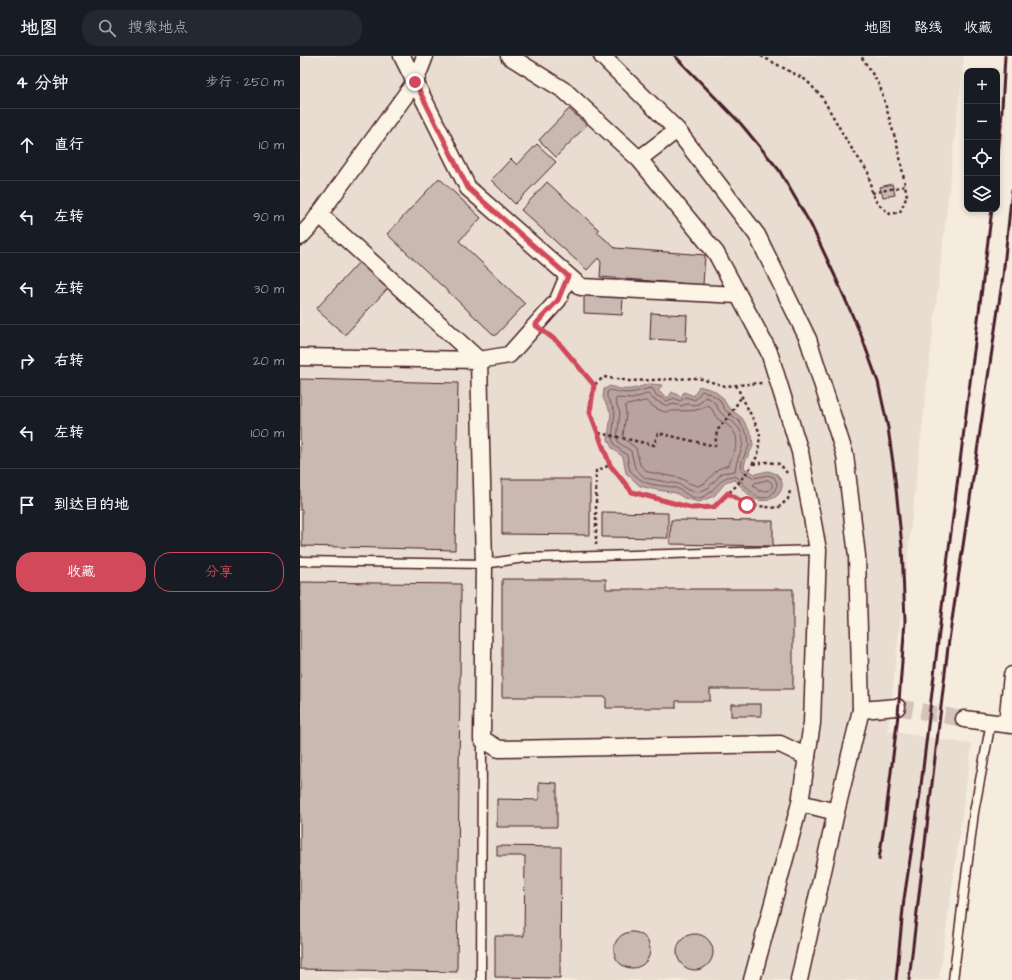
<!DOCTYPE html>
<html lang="zh">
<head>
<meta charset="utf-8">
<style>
  body { margin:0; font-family:"Architects Daughter","LXGW WenKai TC",sans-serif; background:#242831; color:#f1f3f6 }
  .controls { position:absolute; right:12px; top:12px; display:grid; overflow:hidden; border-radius:8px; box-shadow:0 2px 6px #0003 }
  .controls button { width:36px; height:36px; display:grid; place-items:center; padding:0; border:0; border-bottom:1px solid #363941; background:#171b24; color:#f1f3f6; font:20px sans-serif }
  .stop { position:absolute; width:12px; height:12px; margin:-9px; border:3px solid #d1495b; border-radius:50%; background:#fff }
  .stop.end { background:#d1495b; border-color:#fff; box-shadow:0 1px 4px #0008 }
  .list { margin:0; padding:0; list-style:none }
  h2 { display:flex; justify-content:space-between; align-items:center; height:52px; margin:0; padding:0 16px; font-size:17px }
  h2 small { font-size:13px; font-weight:400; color:#9ea1a6 }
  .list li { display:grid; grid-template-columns:26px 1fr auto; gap:12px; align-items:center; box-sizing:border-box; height:72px; padding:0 16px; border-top:1px solid #363941 }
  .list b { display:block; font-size:15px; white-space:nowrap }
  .list em { font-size:13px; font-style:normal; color:#9ea1a6 }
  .actions { display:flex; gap:8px; padding:12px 16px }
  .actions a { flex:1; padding:9px 0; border:1px solid #d1495b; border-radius:16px; text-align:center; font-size:14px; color:#d1495b }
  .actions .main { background:#d1495b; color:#fff }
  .icon { flex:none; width:22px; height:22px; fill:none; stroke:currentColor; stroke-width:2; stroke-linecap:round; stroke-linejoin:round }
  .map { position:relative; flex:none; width:712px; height:924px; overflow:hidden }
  header { display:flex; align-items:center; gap:24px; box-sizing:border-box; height:56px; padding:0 20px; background:#171b24; border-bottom:1px solid #363941 }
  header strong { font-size:19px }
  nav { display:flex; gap:22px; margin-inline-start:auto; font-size:14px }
  .search { width:280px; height:36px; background:#242831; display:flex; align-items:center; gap:10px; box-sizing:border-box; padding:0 14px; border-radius:16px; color:#9ea1a6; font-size:15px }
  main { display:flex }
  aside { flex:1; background:#171b24 }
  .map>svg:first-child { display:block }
</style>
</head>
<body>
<header>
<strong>地图</strong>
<div class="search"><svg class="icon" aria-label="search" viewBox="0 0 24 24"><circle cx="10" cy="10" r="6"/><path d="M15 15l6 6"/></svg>搜索地点</div>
<nav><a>地图</a><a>路线</a><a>收藏</a></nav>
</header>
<main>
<aside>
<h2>4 分钟<small>步行 · 250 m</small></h2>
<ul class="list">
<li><svg class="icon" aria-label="ahead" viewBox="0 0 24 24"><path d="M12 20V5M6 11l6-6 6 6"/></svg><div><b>直行</b></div><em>10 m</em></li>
<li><svg class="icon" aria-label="left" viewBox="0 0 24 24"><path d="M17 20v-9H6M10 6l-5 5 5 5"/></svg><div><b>左转</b></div><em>90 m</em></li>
<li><svg class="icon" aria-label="left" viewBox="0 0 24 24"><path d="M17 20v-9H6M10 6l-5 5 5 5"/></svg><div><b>左转</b></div><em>30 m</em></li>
<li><svg class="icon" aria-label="right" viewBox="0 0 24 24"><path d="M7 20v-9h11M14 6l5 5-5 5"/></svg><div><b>右转</b></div><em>20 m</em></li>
<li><svg class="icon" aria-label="left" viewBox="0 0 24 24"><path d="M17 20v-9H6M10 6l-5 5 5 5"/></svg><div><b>左转</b></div><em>100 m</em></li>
<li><svg class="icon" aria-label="arrive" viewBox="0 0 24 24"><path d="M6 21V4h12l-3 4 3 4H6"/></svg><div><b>到达目的地</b></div></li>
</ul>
<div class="actions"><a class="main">收藏</a><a>分享</a></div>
</aside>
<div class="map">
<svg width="712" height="924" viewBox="0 0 712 924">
  <rect width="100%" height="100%" fill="#f5ecde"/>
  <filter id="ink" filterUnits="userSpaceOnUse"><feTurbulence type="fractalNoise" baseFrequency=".025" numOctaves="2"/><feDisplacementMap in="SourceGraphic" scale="8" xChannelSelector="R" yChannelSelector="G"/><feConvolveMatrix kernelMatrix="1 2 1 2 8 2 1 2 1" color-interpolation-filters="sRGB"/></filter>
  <g filter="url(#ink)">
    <!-- built -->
    <path fill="#e8ddd0" d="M0,0H664L588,675L672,688L639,924H0Z"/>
    <!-- water -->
    <path fill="#b8a39e" stroke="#8c6e70" d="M349,328L362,329L358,335L368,342L372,336L381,341L384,336L394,340L399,330L413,334L422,341L428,351L442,362L452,379L453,390L445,406L444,412L455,418L468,415L477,418C478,420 481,424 482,426C484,441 467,448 455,443C449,441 440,429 435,424L427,425L414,440L399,446L384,442L376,437L352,433L340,430L326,417L323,401L312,392L308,383L311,357L303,342L304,333L310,330C326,336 333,333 349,328Z"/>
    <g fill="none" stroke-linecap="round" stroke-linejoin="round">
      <!-- shore -->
      <g stroke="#765459" stroke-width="1">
        <path d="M350,332L353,333L356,339L367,345L374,342L380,345L386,341L395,344L402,335L411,338L419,343L425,354L439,365L448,380L449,390L442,405L441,414L454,422L468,419L474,421L477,427C476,437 467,446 456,440C450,436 442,426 437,421C419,416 416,439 399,442C390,443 384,435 376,432C362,428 349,432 336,420C334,419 331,416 330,414C328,410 328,403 327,399L315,390L312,382L315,356L307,341V336L310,334C328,339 332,337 350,332Z"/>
        <path d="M348,338L353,343L367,350L374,348L381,350L387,348L395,349L400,347L405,341C417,344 415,351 422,358C426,362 432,364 435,368C452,385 437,396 435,415L422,417L408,432L398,436L388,434L378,428L345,422L335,412L331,395L319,387L317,382L320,357L315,344L317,342L332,343Z"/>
        <path d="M346,345C351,349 356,353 362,355C367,357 370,355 374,355C386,354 397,357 407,349C413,351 413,358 418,363C422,366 427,368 431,372C443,385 433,395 429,409L418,413L405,427L398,430L391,428L380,422L348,416L340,409L336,392L324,383L323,380L326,358L325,350Z"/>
        <path d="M468,424L471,426C474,430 471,433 468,435H459L453,429L455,427Z"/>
      </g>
    </g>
    <!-- building -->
    <g fill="#cab9b1" stroke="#4a1f2b">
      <path d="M269,53L287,69L256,101L239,84Z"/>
      <path d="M237,88L256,106L215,148L191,124L211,103L217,109Z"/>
      <path d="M139,122L181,162L159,185L225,248L195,280L87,178Z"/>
      <path d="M247,126L299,174L297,176L315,192L405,199L403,229L300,221L301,206L298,202L287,214L221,154Z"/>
      <path d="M592,128L595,139L583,141L580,131Z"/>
      <path d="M60,205L89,231L45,279L16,253Z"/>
      <path d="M284,238L323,240L322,259L284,257Z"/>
      <path d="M351,257L387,259L386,285L350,283Z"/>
      <path d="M0,323L158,327L155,494L2,490V454H0Z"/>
      <path d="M202,423H290V479L202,478Z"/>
      <path d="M302,456L368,457V482L302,481Z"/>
      <path d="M371,464L473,465V490L370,488Z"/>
      <path d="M202,523H306V533H493V633H410V645H376V652H306V641H202Z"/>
      <path d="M0,526L161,528L157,916L0,913Z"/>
      <rect x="431" y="648" width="30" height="12"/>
      <path d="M239,726L257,727V771H197V743L239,744Z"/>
      <path d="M197,790L261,791L260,922L195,921V880H224L225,800H197Z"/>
      <circle cx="332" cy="894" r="18"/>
      <circle cx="395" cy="896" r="18"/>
    </g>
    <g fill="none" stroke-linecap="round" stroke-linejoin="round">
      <!-- minor-tunnel -->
      <path stroke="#d3c3ba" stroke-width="16" stroke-dasharray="16 8" stroke-linecap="butt" d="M597,651L664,663"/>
      <defs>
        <g id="service">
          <path d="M0,505L184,508L224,502L518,494"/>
          <path d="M181,924L182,683"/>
          <path d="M653,924L674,756L691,666"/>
        </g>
        <g id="minor">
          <path d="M102,0L168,132L281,231L438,239"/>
          <path d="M209,0L265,35L339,103L416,197L469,296L500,396L518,494L512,667L500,747L452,924"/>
          <path d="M302,0L377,74L457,179L508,283L545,399L557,500L561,654L536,756L499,924"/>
          <path d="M339,103L377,74"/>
          <path d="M19,158L179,304L209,299L258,244L268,220"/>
          <path d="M0,181L13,167L115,26L125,0"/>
          <path d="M0,301L179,304L184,508L182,683L199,693L480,688L507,701"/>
          <path d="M561,654L597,651"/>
          <path d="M664,663L712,669"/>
          <path d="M707,668L712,619"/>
          <path d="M500,747L536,756"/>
        </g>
      </defs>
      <!-- service casing -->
      <use href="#service" stroke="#4a1f2b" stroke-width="11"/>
      <!-- minor casing -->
      <use href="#minor" stroke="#4a1f2b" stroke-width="19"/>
      <!-- path -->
      <g stroke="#4a1f2b" stroke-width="2.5" stroke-dasharray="3 3" stroke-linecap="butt">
        <path d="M461,0L506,24L522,41L548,87L568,116L572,137L577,147L590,158L600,156L607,140L599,96L580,30L561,0"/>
        <path d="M572,137L605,130"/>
        <path d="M249,279L258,286L294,329"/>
        <path d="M436,329L460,377L458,399L450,412L437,429L414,451L391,452L332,436L310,409L290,355L294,329L304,321L329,325L398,322L425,330L462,327"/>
        <path d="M299,377L354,389L358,377L415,390L417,375L433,354L442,340"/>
        <path d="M453,408L467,406L480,408L487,417"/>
        <path d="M428,437L447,449L478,452L488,443L490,435"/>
        <path d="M296,489V415L310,409"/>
      </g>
      <!-- service -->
      <use href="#service" stroke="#fcf5e5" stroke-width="8"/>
      <!-- minor -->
      <use href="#minor" stroke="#fcf5e5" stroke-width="16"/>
      <!-- rail -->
      <g stroke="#4a1f2b" stroke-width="3">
        <path d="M375,0L441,68L479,114L511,169L535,220L561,279L578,326L588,372L594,414L602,490L605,565L598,659L586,757L579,803"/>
        <path d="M697,106L701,69L705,0"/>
        <path d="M596,924L604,843L620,738L648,500L692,153"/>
        <path d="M609,924L648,591L703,220L712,134"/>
      </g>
    </g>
  </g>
  <g fill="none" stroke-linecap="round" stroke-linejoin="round" filter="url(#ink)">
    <!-- route -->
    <path stroke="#d1495b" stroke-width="5" d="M115,26L168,132L268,220L258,244L235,269L258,286L294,329L290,356L310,409L332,436L392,452L414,451L428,437L447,449"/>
  </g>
</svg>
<div class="controls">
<button>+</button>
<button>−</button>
<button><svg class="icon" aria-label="locate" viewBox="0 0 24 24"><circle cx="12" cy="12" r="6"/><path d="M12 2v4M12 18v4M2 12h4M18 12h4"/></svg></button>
<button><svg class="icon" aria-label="layers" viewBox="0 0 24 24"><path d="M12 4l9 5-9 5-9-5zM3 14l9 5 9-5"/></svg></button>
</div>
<div class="stop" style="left:447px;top:449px"></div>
<div class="stop end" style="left:115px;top:26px"></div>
</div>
</main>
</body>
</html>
